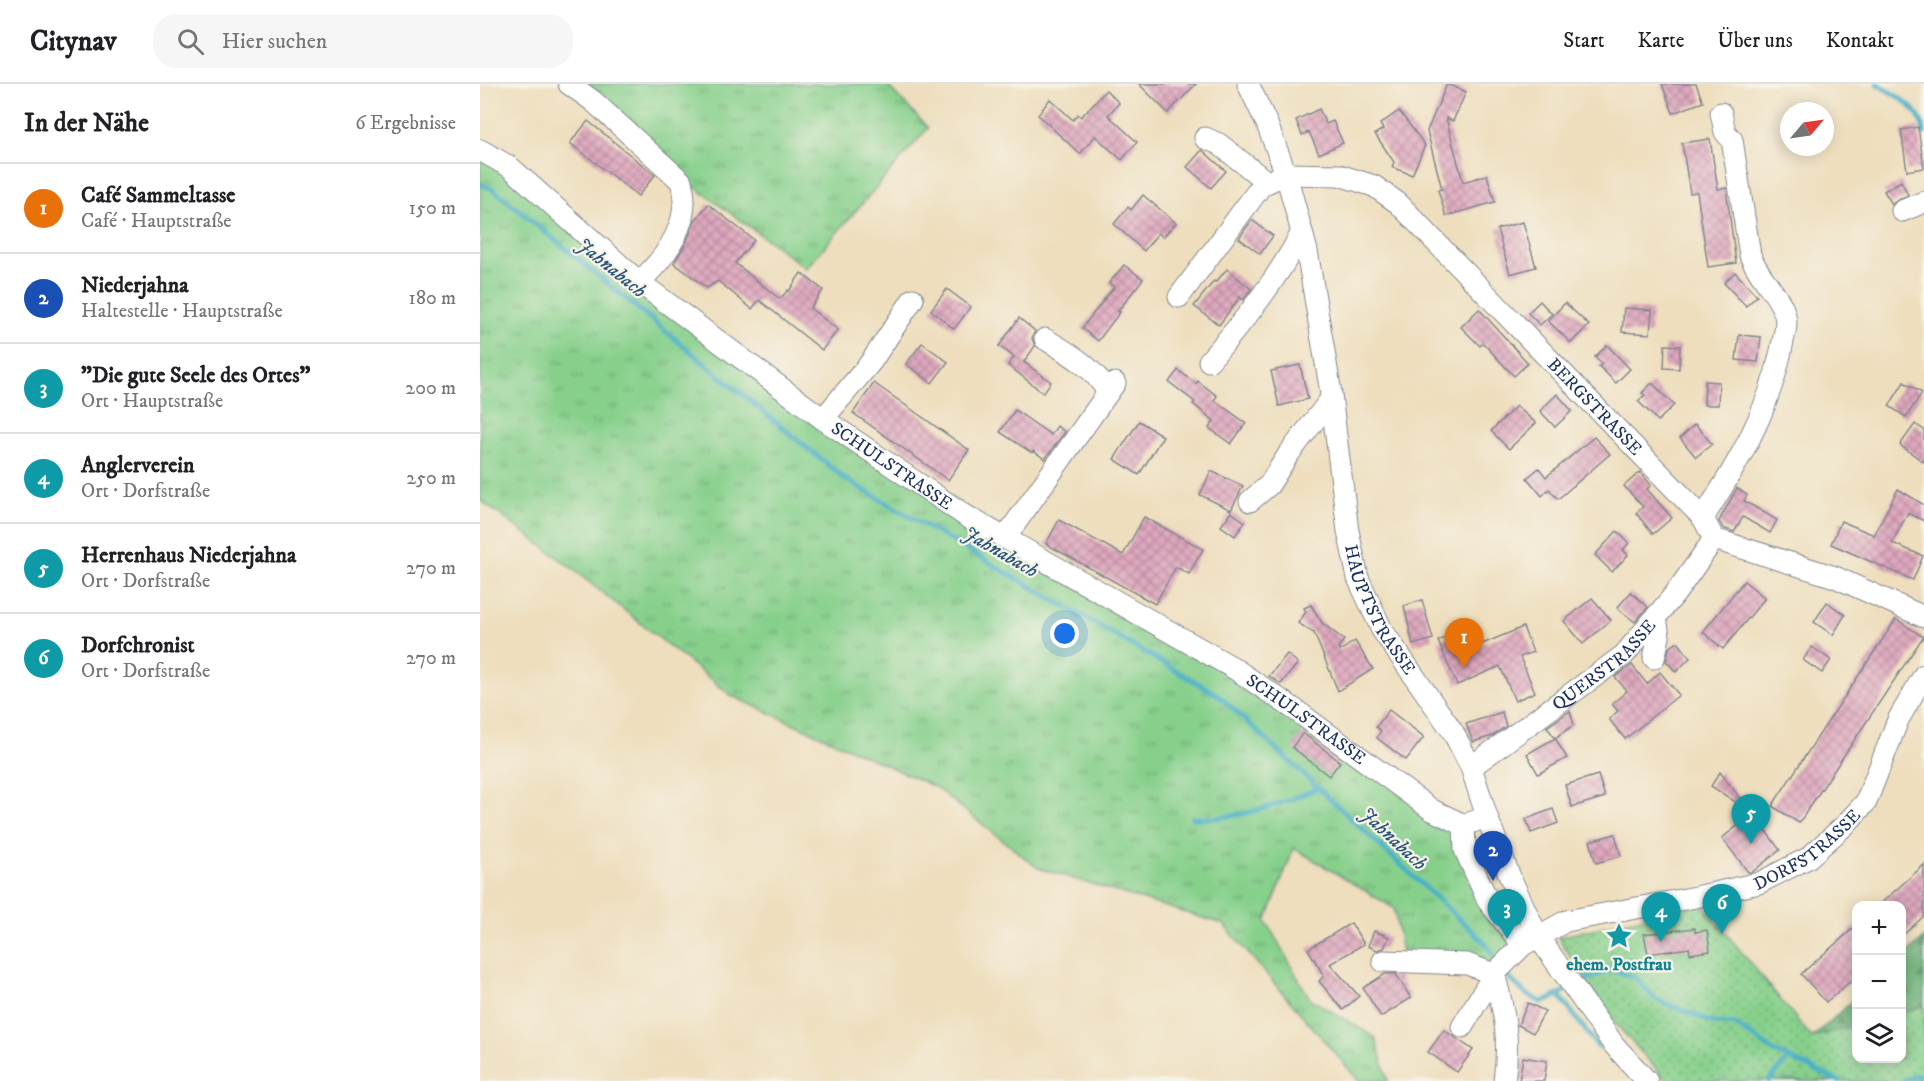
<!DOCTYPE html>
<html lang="de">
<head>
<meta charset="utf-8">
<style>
  body { margin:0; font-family:"IM FELL DW Pica",serif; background:#f6f6f6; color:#202124 }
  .controls { position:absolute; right:18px; bottom:18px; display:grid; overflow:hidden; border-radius:12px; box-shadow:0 3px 15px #0003 }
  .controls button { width:54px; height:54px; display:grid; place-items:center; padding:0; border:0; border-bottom:2px solid #e0e0e0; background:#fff; color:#202124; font:30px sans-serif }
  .compass { position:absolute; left:1300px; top:18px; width:54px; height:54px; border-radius:50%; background:#fff; box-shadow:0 3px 15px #0003; rotate:61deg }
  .you { position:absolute; left:585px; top:550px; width:21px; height:21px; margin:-15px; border:4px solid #fff; border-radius:50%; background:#1a73e8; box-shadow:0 0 0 9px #1a73e833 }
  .badge { display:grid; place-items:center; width:39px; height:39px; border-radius:50%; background:#1f6fb2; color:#fff; font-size:20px; font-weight:700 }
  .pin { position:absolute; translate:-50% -50px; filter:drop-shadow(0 2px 3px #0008) }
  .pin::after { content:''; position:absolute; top:32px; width:21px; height:18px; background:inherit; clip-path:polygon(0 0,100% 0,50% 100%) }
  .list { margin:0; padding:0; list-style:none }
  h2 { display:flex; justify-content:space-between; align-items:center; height:78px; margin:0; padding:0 24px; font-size:26px }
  h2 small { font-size:20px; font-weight:400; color:#757577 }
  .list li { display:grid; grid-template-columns:39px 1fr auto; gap:18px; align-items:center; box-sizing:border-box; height:90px; padding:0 24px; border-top:2px solid #e0e0e0 }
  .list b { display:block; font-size:22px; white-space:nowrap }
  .list p { margin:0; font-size:20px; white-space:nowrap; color:#757577 }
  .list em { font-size:20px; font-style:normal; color:#757577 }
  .icon { flex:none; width:33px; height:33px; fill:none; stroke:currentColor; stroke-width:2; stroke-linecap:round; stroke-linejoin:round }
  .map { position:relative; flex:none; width:1444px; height:997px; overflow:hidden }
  header { display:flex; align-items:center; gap:36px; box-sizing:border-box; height:84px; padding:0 30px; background:#fff; border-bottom:2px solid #e0e0e0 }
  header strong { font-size:28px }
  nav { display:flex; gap:33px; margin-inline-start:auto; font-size:21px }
  .search { width:420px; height:54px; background:#f6f6f6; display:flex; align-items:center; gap:15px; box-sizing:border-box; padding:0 21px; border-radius:24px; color:#757577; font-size:22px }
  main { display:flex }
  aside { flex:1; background:#fff }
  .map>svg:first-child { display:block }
</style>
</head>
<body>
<header>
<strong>Citynav</strong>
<div class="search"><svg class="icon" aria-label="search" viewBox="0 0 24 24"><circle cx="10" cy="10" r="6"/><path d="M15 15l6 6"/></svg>Hier suchen</div>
<nav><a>Start</a><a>Karte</a><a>Über uns</a><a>Kontakt</a></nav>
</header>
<main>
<aside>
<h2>In der Nähe<small>6 Ergebnisse</small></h2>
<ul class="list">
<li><span class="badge" style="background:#e8710a">1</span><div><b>Café Sammeltasse</b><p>Café · Hauptstraße</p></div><em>150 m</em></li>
<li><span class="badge" style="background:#1a4fb4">2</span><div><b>Niederjahna</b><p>Haltestelle · Hauptstraße</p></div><em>180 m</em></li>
<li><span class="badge" style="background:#0f9aa8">3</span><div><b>&quot;Die gute Seele des Ortes&quot;</b><p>Ort · Hauptstraße</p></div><em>200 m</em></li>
<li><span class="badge" style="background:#0f9aa8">4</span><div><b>Anglerverein</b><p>Ort · Dorfstraße</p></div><em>250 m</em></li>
<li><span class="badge" style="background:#0f9aa8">5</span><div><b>Herrenhaus Niederjahna</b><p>Ort · Dorfstraße</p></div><em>270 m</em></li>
<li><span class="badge" style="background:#0f9aa8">6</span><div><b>Dorfchronist</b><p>Ort · Dorfstraße</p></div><em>270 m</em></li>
</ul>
</aside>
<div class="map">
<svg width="1444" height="997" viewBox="0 0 1444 997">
  <defs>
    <pattern id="grass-tufts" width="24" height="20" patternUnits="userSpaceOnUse" patternTransform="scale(1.5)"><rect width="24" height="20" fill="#87d08c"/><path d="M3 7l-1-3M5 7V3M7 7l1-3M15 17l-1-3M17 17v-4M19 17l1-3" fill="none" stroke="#6ea976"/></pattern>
    <pattern id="forest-firs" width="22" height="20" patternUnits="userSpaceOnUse" patternTransform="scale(1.5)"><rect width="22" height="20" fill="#6db278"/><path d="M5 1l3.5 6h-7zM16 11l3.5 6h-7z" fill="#599166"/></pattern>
    <pattern id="park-dots" width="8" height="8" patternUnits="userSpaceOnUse" patternTransform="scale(1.5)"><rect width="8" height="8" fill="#87d08c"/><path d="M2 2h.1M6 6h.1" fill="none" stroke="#6ea976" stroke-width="1.8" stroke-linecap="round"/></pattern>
    <pattern id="building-cross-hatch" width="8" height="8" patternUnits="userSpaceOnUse" patternTransform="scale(1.5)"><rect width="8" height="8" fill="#dfa8be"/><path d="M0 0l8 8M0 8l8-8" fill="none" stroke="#b4899e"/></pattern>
  </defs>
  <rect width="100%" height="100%" fill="#f7f3e8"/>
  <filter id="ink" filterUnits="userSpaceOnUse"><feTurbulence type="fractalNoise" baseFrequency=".0167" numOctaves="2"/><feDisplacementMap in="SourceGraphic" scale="12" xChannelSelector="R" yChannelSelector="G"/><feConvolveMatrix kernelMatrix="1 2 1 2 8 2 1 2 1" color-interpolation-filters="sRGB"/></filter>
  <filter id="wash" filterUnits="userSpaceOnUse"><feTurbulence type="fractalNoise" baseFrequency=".008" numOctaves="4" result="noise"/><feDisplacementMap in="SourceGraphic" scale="24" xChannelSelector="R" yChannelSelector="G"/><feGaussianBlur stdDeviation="1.35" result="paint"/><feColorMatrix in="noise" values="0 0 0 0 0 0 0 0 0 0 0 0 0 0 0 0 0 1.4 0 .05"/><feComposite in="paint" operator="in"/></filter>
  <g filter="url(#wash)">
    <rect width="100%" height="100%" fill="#eedebd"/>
    <!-- grass -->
    <g fill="url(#grass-tufts)" stroke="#518075" stroke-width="1.5">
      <path d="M89,0H406L448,44L326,184L190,85Z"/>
      <path d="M0,66L343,335L633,513L984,741L985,766L1043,861L1014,890L924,879L914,824L814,764L786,837L830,915L895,953L908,997H879L743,840L558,784L455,703L252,612L84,478L0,416Z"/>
    </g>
    <!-- forest -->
    <path fill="url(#forest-firs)" stroke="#44706b" stroke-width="1.5" d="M1444,854V997H1295L1332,954L1376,914V974H1422V874Z"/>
    <!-- park -->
    <path fill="url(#park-dots)" stroke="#518075" stroke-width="1.5" d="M1222,820L1332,954L1376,941V974H1422V929L1444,922V997H1187L1129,932L1078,853Z"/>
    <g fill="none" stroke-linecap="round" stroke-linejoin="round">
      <!-- stream -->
      <g stroke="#47afc6" stroke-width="5">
        <path d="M1397,0C1417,12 1442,24 1444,49"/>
        <path d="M0,100L13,105L365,395L738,611L1004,858L1015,873"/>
        <path d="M712,734C754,737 800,721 838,704"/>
        <path d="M1028,893L1046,910L1061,918L1069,916L1090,904"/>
        <path d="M1098,899L1131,885L1156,894L1175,915L1234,939L1255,940L1293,967L1359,997"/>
        <path d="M1079,911L1118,963"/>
        <path d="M1289,997L1308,975"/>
        <path d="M1422,997L1436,991L1444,993"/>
      </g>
    </g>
    <g id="blocks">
      <!-- building -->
      <g fill="url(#building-cross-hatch)">
        <path d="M659,0H716L688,29Z"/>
        <path d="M967,0L986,8L973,37L966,34L983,98L1007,91L1015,118L966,132L958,106L962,105L947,47Z"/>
        <path d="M1182,0H1216L1223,18L1193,29Z"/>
        <path d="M626,6L639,19L628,31L657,58L642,76L615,52L600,70L558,31L570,15L593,36L598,30L601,33Z"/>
        <path d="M839,25L846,40L853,37L863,59L839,70L829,48L822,51L816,36Z"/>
        <path d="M919,27L945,61L932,91L912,83L914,78L895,50L903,45L900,40Z"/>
        <path d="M108,37L175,91L158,112L90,59Z"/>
        <path d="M1438,43L1444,84L1427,87L1421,46Z"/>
        <path d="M1230,55L1238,105L1246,104L1256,179L1228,183L1217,108L1210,109L1202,59Z"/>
        <path d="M722,66L746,87L731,104L707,83Z"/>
        <path d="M1421,97L1428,111L1412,120L1404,107Z"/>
        <path d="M663,111L696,139L683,153L678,149L664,167L634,140L648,123L651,126Z"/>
        <path d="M228,120L274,156L255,179L300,215L308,206L309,207L321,189L343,206L330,224L358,246L342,266L279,216L272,225L238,197L227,204L194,179L206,159L214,138Z"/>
        <path d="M772,136L793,152L780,170L759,154Z"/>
        <path d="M1043,138L1056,183L1030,190L1017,145Z"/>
        <path d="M644,181L663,195L638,227L640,228L618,257L602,244L634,203L629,199Z"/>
        <path d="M747,185L771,205L763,216L760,213L739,241L714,222L734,197L736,198Z"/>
        <path d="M1255,188L1277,212L1266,222L1244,199Z"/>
        <path d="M467,205L491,223L474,245L451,226Z"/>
        <path d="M1060,217L1072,230L1060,241L1048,229Z"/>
        <path d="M1085,219L1109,241L1091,259L1068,237Z"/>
        <path d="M1144,224L1172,226L1170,250L1142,248Z"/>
        <path d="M999,225L1048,279L1034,292L1003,259L1000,262L981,243Z"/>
        <path d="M539,234L555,247L552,254L555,262L544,278L571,298L563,309L528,281L534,273L519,262Z"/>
        <path d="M1259,251L1281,253L1278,278L1256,276Z"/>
        <path d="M442,259L468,278L452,299L426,280Z"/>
        <path d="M1127,261L1150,285L1136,299L1119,282L1122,280L1115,273Z"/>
        <path d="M1185,261L1200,262L1199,285L1184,284Z"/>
        <path d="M820,281L828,315L799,322L791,287Z"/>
        <path d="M698,286L716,300L718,297L737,312L734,316L766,339L751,360L729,344L734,337L713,320L715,318L689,298Z"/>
        <path d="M1225,297L1239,298L1238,321H1224Z"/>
        <path d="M1424,298L1442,309L1426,333L1409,322Z"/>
        <path d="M394,299L489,366L468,396L373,329Z"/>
        <path d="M1172,299L1194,321L1178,337L1158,317L1165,311L1162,309Z"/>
        <path d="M1077,310L1092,327L1075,343L1060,327Z"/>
        <path d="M1036,322L1056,339L1029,365L1011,347Z"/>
        <path d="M535,326L571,351L577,342L585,348L565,375L553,367L552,369L520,348Z"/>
        <path d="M659,337L683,352L659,391L634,375Z"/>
        <path d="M1215,340L1232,360L1216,373L1200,354Z"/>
        <path d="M1435,340L1444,346V378L1420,361Z"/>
        <path d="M1114,353L1130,370L1078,415L1069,405L1062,412L1047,394L1059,384L1066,393Z"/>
        <path d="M731,387L763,402L751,426L720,411Z"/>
        <path d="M1160,388L1171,401L1167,405L1192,434L1173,450L1156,429L1163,423L1144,402Z"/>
        <path d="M1257,404L1267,411L1264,417L1297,436L1290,449L1263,433L1254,448L1243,444L1239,437Z"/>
        <path d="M1418,405L1444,421V437L1428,429L1412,459L1443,472L1433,496L1351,460L1361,437L1394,451Z"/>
        <path d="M751,428L765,438L755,452L741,442Z"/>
        <path d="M664,433L723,465L709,490L696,483L675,520L566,460L579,436L643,471Z"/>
        <path d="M1137,447L1149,459L1143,466L1148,471L1132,488L1115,471Z"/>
        <path d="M1264,497L1285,514L1243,565L1223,548Z"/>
        <path d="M1151,508L1168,523L1155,538L1137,524Z"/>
        <path d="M1112,514L1131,536L1103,560L1084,537Z"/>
        <path d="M942,516L953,555L933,561L924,522Z"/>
        <path d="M1347,518L1365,531L1353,551L1334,538Z"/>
        <path d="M831,521L842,539L864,556L858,564L860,567L875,557L893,585L858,607L834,549L818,539L826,528L824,524Z"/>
        <path d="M1416,535L1443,553L1319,739L1292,722Z"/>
        <path d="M990,542L1000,561L1043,543L1053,568L1040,573L1055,608L1035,617L1020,582L977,601L958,557Z"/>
        <path d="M1198,558L1210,574L1196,588L1186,577L1189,564Z"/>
        <path d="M1332,563L1351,576L1342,589L1323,576Z"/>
        <path d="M807,570L818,579L801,600L789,592Z"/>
        <path d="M1152,581L1167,600L1180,588L1199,611L1145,655L1129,635L1138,627L1132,620L1147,607L1135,593Z"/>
        <path d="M909,626L944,653L926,676L897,654L901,647L896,643Z"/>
        <path d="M1090,627L1094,641L1075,654L1067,643Z"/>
        <path d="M1022,628L1026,642L1012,652L993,658L986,640Z"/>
        <path d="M823,649L860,678L849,692L812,663Z"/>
        <path d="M1075,654L1087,674L1058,690L1047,670Z"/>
        <path d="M1240,688L1267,723L1266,725L1231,702Z"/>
        <path d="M1118,691L1125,713L1092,723L1085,701Z"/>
        <path d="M1073,725L1078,739L1051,749L1046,735Z"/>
        <path d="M1273,730L1300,766L1272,788H1268L1242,754Z"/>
        <path d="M1135,750L1141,772L1116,779L1110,757Z"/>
        <path d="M1444,781V832L1422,852V822H1398Z"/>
        <path d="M871,839L884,860L850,880L879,912L863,926L839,897L844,892L828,865Z"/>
        <path d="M1377,841V892L1346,918L1321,890Z"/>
        <path d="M1215,844V848L1227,846L1230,867L1210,870L1209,864L1168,870L1164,850Z"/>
        <path d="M894,847L909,853L904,864L897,866L888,862Z"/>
        <path d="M905,890H916L931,914L901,933L883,904Z"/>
        <path d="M1048,919L1065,927L1053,949L1038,941Z"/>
        <path d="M964,946L993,966L977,988L948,968Z"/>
        <path d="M1043,973L1067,977L1064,997H1039Z"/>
      </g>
    </g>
  </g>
  <g filter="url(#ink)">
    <use href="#blocks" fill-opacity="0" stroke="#84868e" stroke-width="1.5"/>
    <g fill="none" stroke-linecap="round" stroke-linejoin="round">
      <defs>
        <g id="minor">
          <path d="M89,0L113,17L201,97C213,136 187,173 159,198"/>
          <path id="s1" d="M768,0L787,40L806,90L827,167L850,303L868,447L878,494L902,546L973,648L991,683L1007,733L1030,793L1057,851L1134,961L1167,997"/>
          <path d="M725,54L739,60L787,98"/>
          <path id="s2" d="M0,66L30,83L159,198L343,335L486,432L752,583L814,625L952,726L984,741L1007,733"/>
          <path d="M1422,127L1444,118"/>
          <path id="s3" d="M699,213L782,101L806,90L859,91L894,102L918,119L1223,434L1234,455L1355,493L1444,533"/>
          <path d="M565,255C590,270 614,283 628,309"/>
          <path d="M729,277C764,237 797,196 822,148"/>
          <path d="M343,335L391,278L433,215"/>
          <path d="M770,417L789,401L808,371L851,315"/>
          <path d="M1223,434C1257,381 1288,329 1301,267C1303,255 1308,242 1305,231C1300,211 1278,193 1270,171L1252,56L1245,48L1241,29"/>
          <path d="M525,454L635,299"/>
          <path d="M1174,574L1179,553L1176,533"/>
          <path id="s4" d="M991,683L1144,571L1195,510L1234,455"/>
          <path id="s5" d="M984,741L985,766L1008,817L1043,861L1086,837L1216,813L1279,799L1328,774L1365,741L1386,718L1418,636L1444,591"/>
          <path d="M903,877L987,880L1014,890C1025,928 1030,957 1024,997"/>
          <path d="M982,943L1014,890L1043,861"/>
        </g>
      </defs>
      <!-- minor casing -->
      <use href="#minor" stroke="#84868e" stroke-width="23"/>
      <!-- minor -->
      <use href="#minor" stroke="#fff" stroke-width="21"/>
    </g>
  </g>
  <!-- icons -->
  <defs>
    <symbol id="sight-bare" viewBox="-9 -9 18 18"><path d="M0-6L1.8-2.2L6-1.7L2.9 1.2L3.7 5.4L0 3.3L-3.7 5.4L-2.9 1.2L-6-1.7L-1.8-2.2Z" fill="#0f9aa8" stroke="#f7f3e8" stroke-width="2.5" paint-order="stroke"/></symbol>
  </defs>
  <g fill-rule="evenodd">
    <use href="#sight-bare" x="1120" y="833" width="38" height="38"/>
  </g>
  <g text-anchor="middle" stroke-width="4.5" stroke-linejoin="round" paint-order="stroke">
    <!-- street labels -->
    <g font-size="18" fill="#1b2f5e" stroke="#f7f3e8">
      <text dy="6" stroke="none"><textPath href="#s3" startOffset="568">BERGSTRASSE</textPath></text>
      <text dy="6" stroke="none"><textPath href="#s2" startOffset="520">SCHULSTRASSE</textPath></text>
      <text dy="6" stroke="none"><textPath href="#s1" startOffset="546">HAUPTSTRASSE</textPath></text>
      <text dy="6" stroke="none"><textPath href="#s4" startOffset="168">QUERSTRASSE</textPath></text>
      <text dy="6" stroke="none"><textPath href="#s2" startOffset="1006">SCHULSTRASSE</textPath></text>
      <text dy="6" stroke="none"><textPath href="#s5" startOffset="442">DORFSTRASSE</textPath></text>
    </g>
    <!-- culture labels -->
    <g font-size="18" font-weight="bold" fill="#0d838f" stroke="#f7f3e8">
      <text x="1139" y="886">ehem. Postfrau</text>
    </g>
    <!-- water labels -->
    <g font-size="20" font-style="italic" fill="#28557d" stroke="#f7f3e8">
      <text transform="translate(132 183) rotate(39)" y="7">Jahnabach</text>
      <text transform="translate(521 467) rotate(30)" y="7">Jahnabach</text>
      <text transform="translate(914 754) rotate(43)" y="7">Jahnabach</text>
    </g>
  </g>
</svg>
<div class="controls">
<button>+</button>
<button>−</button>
<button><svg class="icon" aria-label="layers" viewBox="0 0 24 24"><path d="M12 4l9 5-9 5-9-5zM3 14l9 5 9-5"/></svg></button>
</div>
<svg class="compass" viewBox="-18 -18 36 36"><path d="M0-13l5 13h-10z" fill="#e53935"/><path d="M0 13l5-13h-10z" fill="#757577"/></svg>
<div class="you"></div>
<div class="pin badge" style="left:984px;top:584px;background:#e8710a">1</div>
<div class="pin badge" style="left:1013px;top:797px;background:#1a4fb4">2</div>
<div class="pin badge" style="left:1027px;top:855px;background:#0f9aa8">3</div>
<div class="pin badge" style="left:1181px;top:858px;background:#0f9aa8">4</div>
<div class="pin badge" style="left:1271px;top:760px;background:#0f9aa8">5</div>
<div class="pin badge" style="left:1242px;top:850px;background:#0f9aa8">6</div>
</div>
</main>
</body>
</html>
